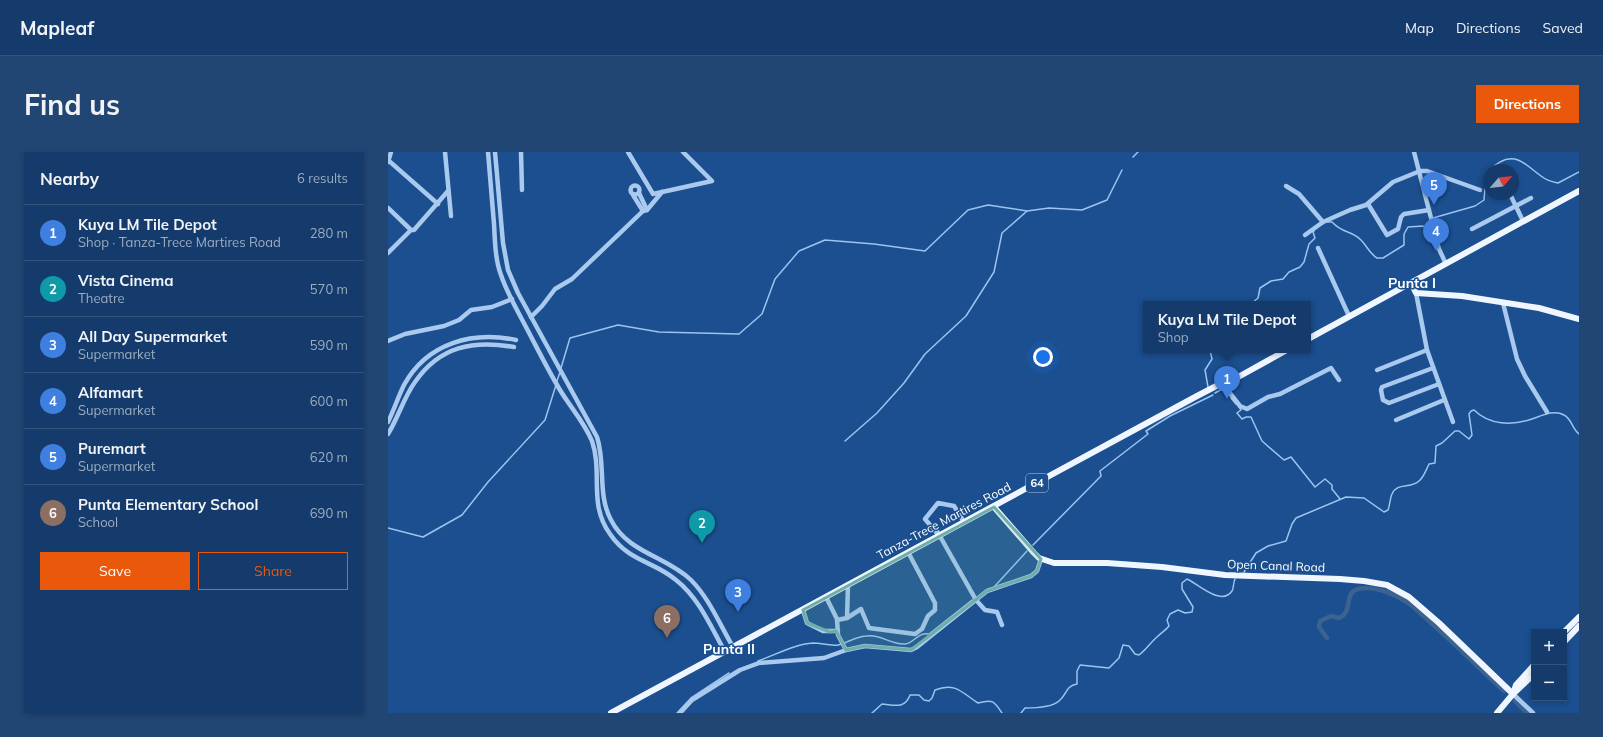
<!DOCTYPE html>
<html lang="en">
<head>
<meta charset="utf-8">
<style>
  body { margin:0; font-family:Mulish,sans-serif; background:#214673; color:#f1f3f6 }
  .controls { position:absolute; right:12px; bottom:12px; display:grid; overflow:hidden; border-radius:0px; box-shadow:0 2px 6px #0003 }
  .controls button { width:36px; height:36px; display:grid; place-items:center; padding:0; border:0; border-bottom:1px solid #33557e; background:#143b6b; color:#f1f3f6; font:20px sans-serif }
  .compass { position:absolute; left:1095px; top:12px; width:36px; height:36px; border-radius:50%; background:#143b6b; box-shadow:0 2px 6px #0003; rotate:62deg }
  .you { position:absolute; left:655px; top:205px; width:14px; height:14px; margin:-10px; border:3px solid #fff; border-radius:50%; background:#1a73e8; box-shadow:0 0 0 6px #1a73e833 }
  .badge { display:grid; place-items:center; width:26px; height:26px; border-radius:50%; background:#ea580c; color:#fff; font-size:13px; font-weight:700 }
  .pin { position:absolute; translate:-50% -33px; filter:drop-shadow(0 1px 2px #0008) }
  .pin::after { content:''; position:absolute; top:21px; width:14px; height:12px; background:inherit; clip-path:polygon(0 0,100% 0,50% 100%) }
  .popup { position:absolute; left:755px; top:149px; width:168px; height:52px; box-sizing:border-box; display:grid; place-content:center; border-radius:0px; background:#143b6b; filter:drop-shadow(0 1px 3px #0005); font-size:13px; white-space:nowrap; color:#9dadc1 }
  .popup b { font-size:15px; color:#f1f3f6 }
  .popup::after { content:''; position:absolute; left:50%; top:100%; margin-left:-8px; border:8px solid transparent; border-top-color:#143b6b }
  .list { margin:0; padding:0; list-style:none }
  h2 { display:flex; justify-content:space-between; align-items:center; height:52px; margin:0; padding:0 16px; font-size:17px }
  h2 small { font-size:13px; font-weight:400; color:#9dadc1 }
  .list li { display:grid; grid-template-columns:26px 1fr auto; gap:12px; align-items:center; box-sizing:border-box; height:56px; padding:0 16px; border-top:1px solid #33557e }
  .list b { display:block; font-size:15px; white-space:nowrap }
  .list p { margin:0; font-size:13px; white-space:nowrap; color:#9dadc1 }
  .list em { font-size:13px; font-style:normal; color:#9dadc1 }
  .actions { display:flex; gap:8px; padding:12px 16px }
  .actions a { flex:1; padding:9px 0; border:1px solid #ea580c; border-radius:0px; text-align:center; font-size:14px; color:#ea580c }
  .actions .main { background:#ea580c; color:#fff }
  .map { position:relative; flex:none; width:1191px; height:561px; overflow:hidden; border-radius:0px }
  header { display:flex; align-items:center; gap:24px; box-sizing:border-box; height:56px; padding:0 20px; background:#143b6b; border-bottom:1px solid #33557e }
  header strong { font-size:19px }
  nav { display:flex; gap:22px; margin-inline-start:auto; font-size:14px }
  .intro { display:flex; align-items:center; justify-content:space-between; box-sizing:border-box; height:96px; padding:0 24px }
  h1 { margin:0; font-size:28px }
  .button { padding:10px 18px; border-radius:0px; background:#ea580c; color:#fff; font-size:14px; font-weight:700 }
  main { display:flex; gap:24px; padding:0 24px }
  aside { flex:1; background:#143b6b; border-radius:0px; box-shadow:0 2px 6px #0003 }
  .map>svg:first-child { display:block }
</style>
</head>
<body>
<header>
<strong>Mapleaf</strong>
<nav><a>Map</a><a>Directions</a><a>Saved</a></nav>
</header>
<div class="intro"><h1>Find us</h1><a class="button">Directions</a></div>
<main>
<aside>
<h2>Nearby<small>6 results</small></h2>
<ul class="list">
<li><span class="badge" style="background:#3f7fe0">1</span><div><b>Kuya LM Tile Depot</b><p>Shop · Tanza-Trece Martires Road</p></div><em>280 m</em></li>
<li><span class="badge" style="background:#0f9aa8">2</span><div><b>Vista Cinema</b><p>Theatre</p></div><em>570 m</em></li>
<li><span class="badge" style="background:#3f7fe0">3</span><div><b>All Day Supermarket</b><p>Supermarket</p></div><em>590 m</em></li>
<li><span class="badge" style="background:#3f7fe0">4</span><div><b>Alfamart</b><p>Supermarket</p></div><em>600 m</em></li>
<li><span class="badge" style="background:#3f7fe0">5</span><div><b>Puremart</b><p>Supermarket</p></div><em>620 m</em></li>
<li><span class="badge" style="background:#8d6e63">6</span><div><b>Punta Elementary School</b><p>School</p></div><em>690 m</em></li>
</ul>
<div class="actions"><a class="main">Save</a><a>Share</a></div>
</aside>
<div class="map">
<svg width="1191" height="561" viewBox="0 0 1191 561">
  <rect width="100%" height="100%" fill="#1b4f8f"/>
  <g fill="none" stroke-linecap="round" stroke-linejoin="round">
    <!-- stream -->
    <g stroke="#9cc4f0" stroke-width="1.5">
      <path d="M745,5L750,0"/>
      <path d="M1103,18C1106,14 1108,12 1112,10C1129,0 1140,15 1153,24C1158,28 1164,30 1170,31L1191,20"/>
      <path d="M1045,66L1087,54L1096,48L1097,35L1101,22"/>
      <path d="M939,70H944C955,82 963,78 973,88C979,94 981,101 989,106H995L1016,93V82L1020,75L1035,74L1040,78L1044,77"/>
      <path d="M863,152L870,146L872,136L883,129L895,127L901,120L912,115L916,110L921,92L927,86L925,80L926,79"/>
      <path d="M173,216L182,186L230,173L271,180L351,182L374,162L387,127L411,99L437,88L486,92L537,99L580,58L600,53L639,59L661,56L694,58L719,48L734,18"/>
      <path d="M169,229L172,220"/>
      <path d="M820,235L817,218L824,207L822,198"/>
      <path d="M827,241L836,236"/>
      <path d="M843,246L848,252"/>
      <path d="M851,255L853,258L849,261L854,267L858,265H863L874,289L896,308L903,305L927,335L937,327L944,333V337L952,347"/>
      <path d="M457,289L489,261L516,231L537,202L578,164L606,120L614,81L639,59"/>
      <path d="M0,376L35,385L74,363L100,330L157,268L168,233"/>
      <path d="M645,393L713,324L712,319L760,282L758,279L782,264L825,243"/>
      <path d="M856,420L868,401L880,394L898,389L904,372L908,366L958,345L976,346L996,360L1000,358C1002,353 1002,346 1004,342C1009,330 1023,337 1031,329C1036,325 1038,318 1041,312L1047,311L1048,294L1054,291L1067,279H1071L1081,287L1084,283L1081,262L1083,259L1086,258C1101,273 1124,274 1144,267C1153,264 1166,257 1176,263C1184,267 1184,277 1191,282"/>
      <path d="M607,434L639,399"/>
      <path d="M370,509C387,503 407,492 425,491C433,491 441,494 450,493C459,491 469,484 479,484C493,482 503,493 517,492C526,491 530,480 541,482L584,448"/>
      <path d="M289,561L303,546L341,521"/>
      <path d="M484,561L494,552C507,553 517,557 522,543H531L536,548L541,549L544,546L547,538C568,530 574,541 590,551C605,547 606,549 614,561"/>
      <path d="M633,561L637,556C646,556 664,555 671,549C679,543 677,534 689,532V519L692,513L721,516L731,506L735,493L741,494L747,502L751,503C758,498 763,490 769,485C774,480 777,479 781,474L779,468L782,462L790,458L797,461L804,460L805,455L794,437V431L799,427C809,431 833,455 844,439C846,436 845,431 847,427"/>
    </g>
    <!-- canal -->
    <g stroke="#3c6290" stroke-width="4.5">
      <path d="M939,486L931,475L932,469L943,464L951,466C966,460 955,441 970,437C985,433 1004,441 1017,449C1026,454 1034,463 1042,470C1067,492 1091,516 1116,539"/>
      <path d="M1127,549L1139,561"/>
    </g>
    <!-- minor -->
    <g stroke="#a9c9ee" stroke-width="4.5">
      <path d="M57,0L63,64"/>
      <path d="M100,0C102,24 104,48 106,72C107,89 107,107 113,123C119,141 129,158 138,175C149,196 160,218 172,238C183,256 196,270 204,289C215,321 200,352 222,382C241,410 266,409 288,428C311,446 323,475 337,500"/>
      <path d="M107,0L115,91L120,118L130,141L209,285C218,312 209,342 223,368C240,401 278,404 303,428C321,446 332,473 345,495"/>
      <path d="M133,0L134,38"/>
      <path d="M240,0L265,42L324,29L295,0"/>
      <path d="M1026,0L1051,97L1058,112"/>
      <path d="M1,9L50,52"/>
      <path d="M0,10L3,0"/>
      <circle cx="247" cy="38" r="4.5"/>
      <path d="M898,34L911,42L935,70"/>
      <path d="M251,41L259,58"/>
      <path d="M1122,42L1135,69"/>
      <path d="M245,43L255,59"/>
      <path d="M980,52L999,83L1010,77L1013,65L1016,62L1041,58"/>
      <path d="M0,56L23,78H26L60,39"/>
      <path d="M1084,77L1143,46"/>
      <path d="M917,83L935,70L962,58L978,53L1005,30L1032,19H1039L1092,38"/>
      <path d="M930,96L961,164"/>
      <path d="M0,101L23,78"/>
      <path d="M1028,141L1039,198L1065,270"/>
      <path d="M1115,151L1129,207L1137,224L1159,260"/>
      <path d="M143,165L154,154L167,137L184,127L255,59L259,58L274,40"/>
      <path d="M0,189L17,182L56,174L71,168L83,158L104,155L124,147"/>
      <path d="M1045,216L994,235L993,238L995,248L1001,251L1051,232"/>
      <path d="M989,218L1039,198"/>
      <path d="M834,231L852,254L859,257L880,245L892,242L943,216L951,228"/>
      <path d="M1008,268L1056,248"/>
      <path d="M0,270C6,258 10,245 16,233C39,191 84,179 128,188"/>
      <path d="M0,282C10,266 16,245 27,230C52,194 85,188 126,195"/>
      <path d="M576,370L566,354L550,351L537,367L548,380L549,379L588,448L597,458L609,460L614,473"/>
      <path d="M438,445L449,467L450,483L458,498L477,494L523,498L529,495L599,439L643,424L649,419L653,407"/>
      <path d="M415,458L419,471L435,479H450"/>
      <path d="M459,466L473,457L481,476L527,482L534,477L540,464L547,458V451L520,400"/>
      <path d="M449,468L459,466L460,433"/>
      <path d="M1125,542L1145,561"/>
      <path d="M292,561L304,548L352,518L371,511L436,506L458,498"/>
    </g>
    <!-- major -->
    <g stroke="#f0f6ff" stroke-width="6">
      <path d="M1023,131L1028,141L1074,144L1151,156L1191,167"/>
      <path d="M920,187L1191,39"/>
      <path d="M606,355L646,401L651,406L666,411H719L774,415L837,423L952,427L976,429L999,433L1021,445L1051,471L1125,542"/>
      <path d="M1176,480L1191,465"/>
      <path d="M1176,490L1191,474"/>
      <path d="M1125,542L1146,522"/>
      <path d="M223,561L809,244L834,231L843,229L899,198"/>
      <path d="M1109,561L1125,542L1128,533L1146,513"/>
    </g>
  </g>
  <!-- marked area -->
  <path fill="#6fada8" fill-opacity="0.2" stroke="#6fada8" stroke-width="3" stroke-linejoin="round" d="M606,355L653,407L649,419L643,424L599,439L523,498L477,494L458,498L448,479L442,480L419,471L415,458Z"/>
  <g text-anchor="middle" stroke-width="3" stroke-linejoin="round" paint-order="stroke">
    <!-- shield labels -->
    <rect fill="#1b4f8f" stroke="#bbcadd" stroke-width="1" x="638" y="322" width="22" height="18" rx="3"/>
    <g font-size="11" font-weight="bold" fill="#fff">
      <text x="649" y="335">64</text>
    </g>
    <!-- street labels -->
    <g font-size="12" fill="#fff" stroke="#1b4f8f">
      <text transform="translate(556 369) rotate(-28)" y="4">Tanza-Trece Martires Road</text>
      <text transform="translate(888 414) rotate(2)" y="4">Open Canal Road</text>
    </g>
    <!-- quarter labels -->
    <g font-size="14" font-weight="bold" fill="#fff" stroke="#1b4f8f">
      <text x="1024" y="136">Punta I</text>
      <text x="341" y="502">Punta II</text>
    </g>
  </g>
</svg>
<div class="controls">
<button>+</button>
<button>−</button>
</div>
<svg class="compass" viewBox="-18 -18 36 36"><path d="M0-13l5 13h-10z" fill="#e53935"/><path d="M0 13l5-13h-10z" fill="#9dadc1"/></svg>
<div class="you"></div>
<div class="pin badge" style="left:839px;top:247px;background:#3f7fe0">1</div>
<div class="popup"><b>Kuya LM Tile Depot</b>Shop</div>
<div class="pin badge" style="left:314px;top:391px;background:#0f9aa8">2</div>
<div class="pin badge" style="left:350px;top:460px;background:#3f7fe0">3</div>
<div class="pin badge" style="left:1048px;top:99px;background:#3f7fe0">4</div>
<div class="pin badge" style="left:1046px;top:53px;background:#3f7fe0">5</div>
<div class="pin badge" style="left:279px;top:486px;background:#8d6e63">6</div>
</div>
</main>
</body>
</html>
